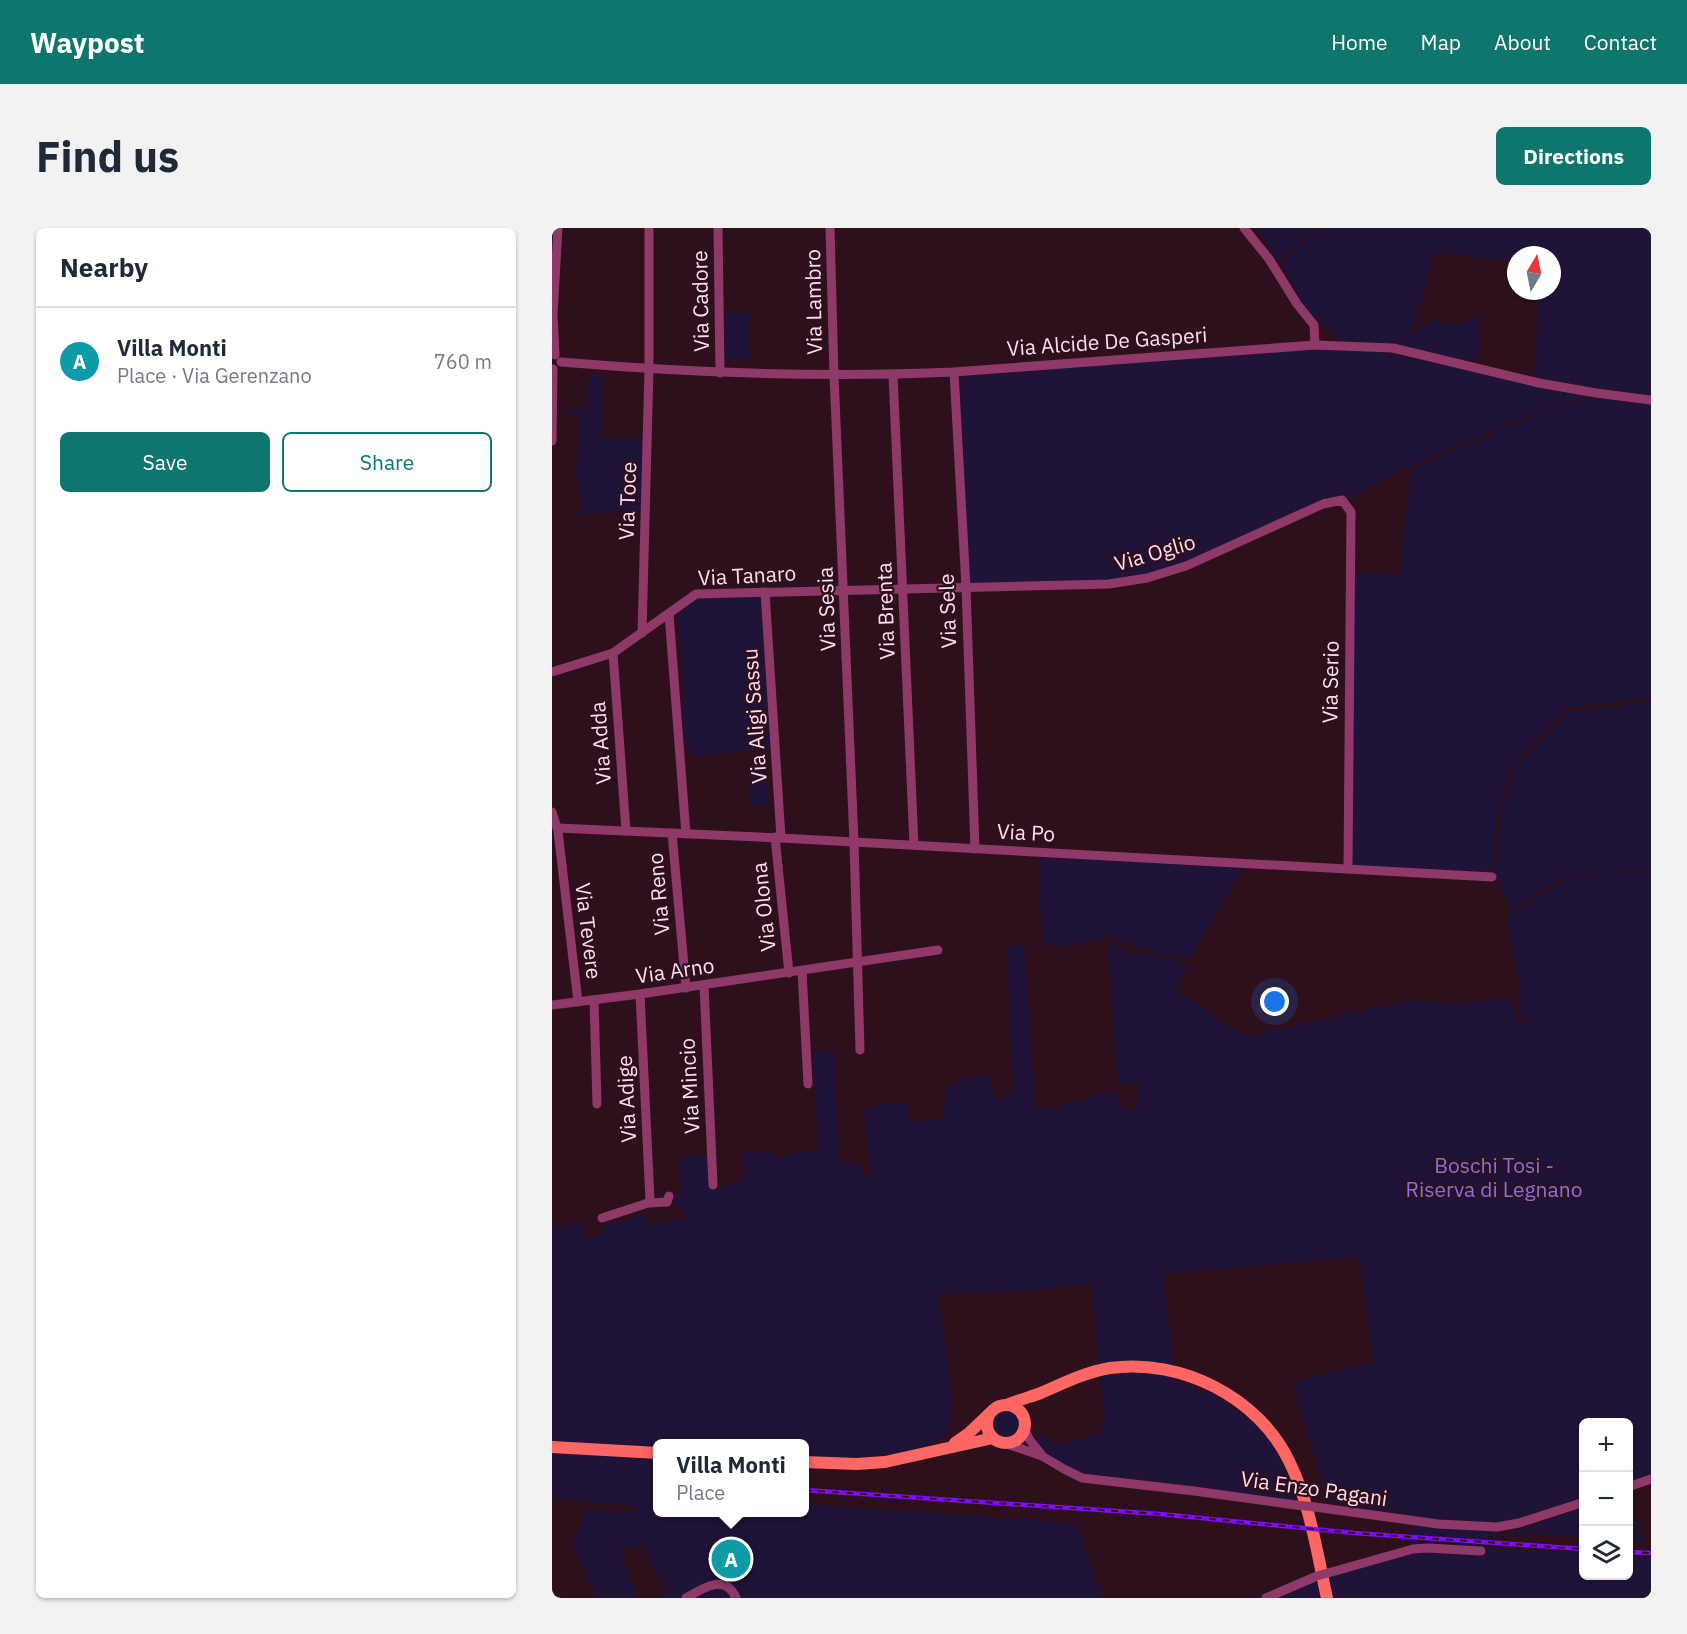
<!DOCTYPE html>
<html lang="en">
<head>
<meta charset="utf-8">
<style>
  body { margin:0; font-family:"IBM Plex Sans",sans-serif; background:#f2f2f3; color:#1f2937 }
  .controls { position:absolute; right:18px; bottom:18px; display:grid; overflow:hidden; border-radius:9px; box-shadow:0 2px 4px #0004 }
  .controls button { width:54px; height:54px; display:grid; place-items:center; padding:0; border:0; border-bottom:2px solid #e0e1e3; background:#fff; color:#1f2937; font:30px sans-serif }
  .compass { position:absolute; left:955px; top:18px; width:54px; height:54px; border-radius:50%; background:#fff; box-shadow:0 2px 4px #0004; rotate:10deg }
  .you { position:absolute; left:723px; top:774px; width:21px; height:21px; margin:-15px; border:4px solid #fff; border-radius:50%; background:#1a73e8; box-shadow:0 0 0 9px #1a73e833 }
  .badge { display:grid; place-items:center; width:39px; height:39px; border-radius:50%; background:#0f766e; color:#fff; font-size:20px; font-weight:700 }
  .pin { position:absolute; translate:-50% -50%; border:3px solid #fff; box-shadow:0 2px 6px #0006 }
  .popup { position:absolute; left:101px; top:1211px; width:156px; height:78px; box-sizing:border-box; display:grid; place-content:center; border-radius:9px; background:#fff; filter:drop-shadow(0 2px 4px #0005); font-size:20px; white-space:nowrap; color:#747a83 }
  .popup b { font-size:22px; color:#1f2937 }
  .popup::after { content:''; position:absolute; left:50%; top:100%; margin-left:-12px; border:12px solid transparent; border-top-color:#fff }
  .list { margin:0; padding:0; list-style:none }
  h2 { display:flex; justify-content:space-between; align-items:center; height:78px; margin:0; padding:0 24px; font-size:26px }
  h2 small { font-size:20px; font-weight:400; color:#747a83 }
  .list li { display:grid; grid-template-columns:39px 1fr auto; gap:18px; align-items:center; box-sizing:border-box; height:108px; padding:0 24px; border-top:2px solid #e0e1e3 }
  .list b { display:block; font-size:22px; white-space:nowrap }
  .list p { margin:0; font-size:20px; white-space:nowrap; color:#747a83 }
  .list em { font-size:20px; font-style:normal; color:#747a83 }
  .actions { display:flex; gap:12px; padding:18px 24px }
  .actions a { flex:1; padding:14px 0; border:2px solid #0f766e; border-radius:9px; text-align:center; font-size:21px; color:#0f766e }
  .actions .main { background:#0f766e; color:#fff }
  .icon { flex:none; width:33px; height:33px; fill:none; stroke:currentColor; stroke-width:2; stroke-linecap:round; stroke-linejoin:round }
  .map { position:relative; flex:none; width:1099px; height:1370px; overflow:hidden; border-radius:9px }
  header { display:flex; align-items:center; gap:36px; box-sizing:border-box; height:84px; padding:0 30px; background:#0f766e; color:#fff }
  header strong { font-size:28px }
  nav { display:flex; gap:33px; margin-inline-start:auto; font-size:21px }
  .intro { display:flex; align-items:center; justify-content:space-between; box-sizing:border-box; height:144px; padding:0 36px }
  h1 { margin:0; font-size:42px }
  .button { padding:15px 27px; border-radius:9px; background:#0f766e; color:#fff; font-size:21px; font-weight:700 }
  main { display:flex; gap:36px; padding:0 36px }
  aside { flex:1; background:#fff; border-radius:9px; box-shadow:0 2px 4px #0004 }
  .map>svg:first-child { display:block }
</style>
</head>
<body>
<header>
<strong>Waypost</strong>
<nav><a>Home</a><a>Map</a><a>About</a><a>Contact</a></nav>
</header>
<div class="intro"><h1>Find us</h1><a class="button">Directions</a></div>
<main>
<aside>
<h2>Nearby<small></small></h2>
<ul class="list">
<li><span class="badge" style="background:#0f9aa8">A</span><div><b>Villa Monti</b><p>Place · Via Gerenzano</p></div><em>760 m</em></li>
</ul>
<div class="actions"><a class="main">Save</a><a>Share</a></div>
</aside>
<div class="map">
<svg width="1099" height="1370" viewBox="0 0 1099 1370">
  <rect width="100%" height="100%" fill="#2e101d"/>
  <!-- green -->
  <g fill="#201338">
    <path d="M703,0H765L726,33L715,14Z"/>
    <path d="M767,0H1099V167L1057,163L982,149L987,63H1000V27H964V31L951,32L883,24L859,107L870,98L885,92C903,100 913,98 928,86V130L917,135L830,116L786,112L753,79L729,36Z"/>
    <path d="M174,85H197L198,134L174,132Z"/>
    <path d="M756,120L820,122L1038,168L971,190L873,232L825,255L796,272L755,285L668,318L622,339L567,354L420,357L417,354L408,154L410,149Z"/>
    <path d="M37,147H50L49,210H94L91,283L27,286C36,264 25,263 24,244C24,224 33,206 26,187H15L12,182L34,181V184H36Z"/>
    <path d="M1045,169L1099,176V469L1016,480L966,530L957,546L946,582L941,616V640L936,646L799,638L801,361L803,348L816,344L848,347L859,241L970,193L1015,176Z"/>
    <path d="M146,369H207L209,371L220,521L139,528L138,515H133L129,478L133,477L126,390L127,387Z"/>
    <path d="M1099,473V643C1033,641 1013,642 959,683L958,678L944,650V618L949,585L960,549L965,537L1016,485Z"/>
    <path d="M215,544L217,576L198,578L196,545Z"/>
    <path d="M487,627L692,638L639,729H635L594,723L557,708L514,719L493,716L489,694Z"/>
    <path d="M1051,644L1099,645V1247L1077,1255L1076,1194H1032L1031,1270L957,1294L935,1319L1031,1325L1032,1348H1076L1077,1328L1099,1329V1370H698L756,1347L763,1346L872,1316L860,1315V1287L776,1274L741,1156L770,1146L822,1135L807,1029L611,1046L623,1153L664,1167L698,1191L718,1211L746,1264L747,1272H727L650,1259L529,1245L500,1230L486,1217L484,1209L489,1206L497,1214L504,1217L550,1205L552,1185L539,1055L490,1062L386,1066C389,1092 407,1180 397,1200C381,1233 285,1230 253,1228L252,1216H106V1284H252L253,1276L524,1295L551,1370H107L114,1366L91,1317L68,1322L85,1370H44L21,1316L36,1281L84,1285L82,1278L0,1270V1000L29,994L34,1010L52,1006L50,996L72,993L94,985V997L135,990L130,982L121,976L122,967L129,965L128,928L153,927L157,931L166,959L191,953L190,925L219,924L220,930L266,921L261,823L282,822L287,933L296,935L300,933C310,938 309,939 314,949L321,947L317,932L312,882L327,877L354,874L359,893L387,892L391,889L395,858C408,853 423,842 437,849L444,870L448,872L459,867L462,855L459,818L455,718L472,716L484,884L559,864L565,866L572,883L586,879L585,853L569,857L566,853L556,719L559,714L581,726L614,729L636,736L623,762L694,809L857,772L898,775L953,771L958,772C962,778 961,785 966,794L978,792L967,786L969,762L954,688C990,666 1007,648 1051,644Z"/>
    <circle cx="454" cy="1196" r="16"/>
    <path d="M1077,1277L1093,1314L1077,1313Z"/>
    <path d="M1031,1280V1310L952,1304L975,1299Z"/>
  </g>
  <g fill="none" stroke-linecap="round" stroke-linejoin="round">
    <!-- minor -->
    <g stroke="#8f3969" stroke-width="9">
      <path d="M166,0L168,145"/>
      <path d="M278,0L282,147L302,614L308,822"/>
      <path d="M692,0L717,31L745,76L762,97L763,117"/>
      <path d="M3,127L1,86L6,0"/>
      <path d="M9,134C140,145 270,150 402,144L763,117L841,120L987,155L1044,165L1099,172"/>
      <path d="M402,144L414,359L423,621"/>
      <path d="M341,147L362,617"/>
      <path d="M0,213L1,141"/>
      <path d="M213,364L229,610"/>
      <path d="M117,386L134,606"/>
      <path d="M90,405L97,141V0"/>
      <path d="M61,425L74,603"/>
      <path d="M0,444L61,425L144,366L557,356L595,350L634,338L771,276L790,272L799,284L796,640"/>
      <path d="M0,584L6,603L26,774"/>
      <path d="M6,600L229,610L940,649"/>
      <path d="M120,605L134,760"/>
      <path d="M223,609L237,745"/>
      <path d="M250,743L256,856"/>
      <path d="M152,757L161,957"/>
      <path d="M88,766L98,972L96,975"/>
      <path d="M42,772L45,876"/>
      <path d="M0,777L88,766L386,722"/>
      <path d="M50,990L96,975L115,974L117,968"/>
      <path d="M472,1199L477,1211L489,1226"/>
      <path d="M452,1215L490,1228L512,1241L530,1250L642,1263L744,1277"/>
      <path d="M1076,1259L1099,1251"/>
      <path d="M763,1279L886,1296L945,1299L967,1295L1032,1274"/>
      <path d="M776,1345L861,1321L875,1320L929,1323"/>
      <path d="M134,1370C151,1360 173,1345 184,1370"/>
      <path d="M714,1370L765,1348"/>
    </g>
    <!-- major -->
    <g stroke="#ff6764" stroke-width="12">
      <path d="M455,1177C466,1172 478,1169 489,1165C512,1155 534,1144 558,1140C629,1130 706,1169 737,1233C758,1275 765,1325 775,1370"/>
      <circle cx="454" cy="1196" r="19"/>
      <path d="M403,1215L416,1206L437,1186"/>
      <path d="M0,1219L106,1225"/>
      <path d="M252,1234L305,1236L333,1234L441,1210"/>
    </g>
    <defs>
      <g id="rail">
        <path d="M252,1262L608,1286L802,1305L1032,1321"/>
        <path d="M1076,1324L1099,1325"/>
      </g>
    </defs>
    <!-- rail casing -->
    <use href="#rail" stroke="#8309ff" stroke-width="4.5"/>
    <!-- rail -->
    <use href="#rail" stroke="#2e101d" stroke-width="2" stroke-dasharray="7" stroke-linecap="butt"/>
    <!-- minor-bridge -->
    <g stroke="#8f3969" stroke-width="9">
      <path d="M744,1277L763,1279"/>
      <path d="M765,1348L776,1345"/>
    </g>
  </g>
  <g text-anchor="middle" stroke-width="4.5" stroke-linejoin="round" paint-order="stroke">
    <!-- street labels -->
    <g font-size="21" fill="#ffdded" stroke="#2e101d">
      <text transform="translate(149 73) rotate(-91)" y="7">Via Cadore</text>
      <text transform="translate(262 74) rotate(-91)" y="7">Via Lambro</text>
      <text transform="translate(555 114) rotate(-4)" y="7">Via Alcide De Gasperi</text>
      <text transform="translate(76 273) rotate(-88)" y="7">Via Toce</text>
      <text transform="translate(603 325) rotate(-16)" y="7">Via Oglio</text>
      <text transform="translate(195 348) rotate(-3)" y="7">Via Tanaro</text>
      <text transform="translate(275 381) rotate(-92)" y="7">Via Sesia</text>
      <text transform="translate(334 383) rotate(-92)" y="7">Via Brenta</text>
      <text transform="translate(396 383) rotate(-92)" y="7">Via Sele</text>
      <text transform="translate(779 454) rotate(-89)" y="7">Via Serio</text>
      <text transform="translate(203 488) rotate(-94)" y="7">Via Aligi Sassu</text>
      <text transform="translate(49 515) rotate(-94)" y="7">Via Adda</text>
      <text transform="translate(474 605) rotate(3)" y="7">Via Po</text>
      <text transform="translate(107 666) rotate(-95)" y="7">Via Reno</text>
      <text transform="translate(212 679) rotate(-96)" y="7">Via Olona</text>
      <text transform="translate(36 703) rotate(83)" y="7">Via Tevere</text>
      <text transform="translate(123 743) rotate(-8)" y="7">Via Arno</text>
      <text transform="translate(138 858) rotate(-93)" y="7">Via Mincio</text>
      <text transform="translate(75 871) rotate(-93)" y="7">Via Adige</text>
      <text transform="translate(762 1261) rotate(8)" y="7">Via Enzo Pagani</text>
    </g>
    <!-- park labels -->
    <g font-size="21" fill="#8270e9" stroke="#2e101d">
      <text x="942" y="945">Boschi Tosi -<tspan x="942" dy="24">Riserva di Legnano</tspan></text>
    </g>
  </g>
</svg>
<div class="controls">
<button>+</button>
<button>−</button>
<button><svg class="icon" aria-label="layers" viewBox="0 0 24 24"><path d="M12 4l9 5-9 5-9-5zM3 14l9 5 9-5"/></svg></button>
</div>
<svg class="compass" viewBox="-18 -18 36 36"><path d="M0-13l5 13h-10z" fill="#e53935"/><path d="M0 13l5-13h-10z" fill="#747a83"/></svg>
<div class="you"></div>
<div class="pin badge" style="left:179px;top:1331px;background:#0f9aa8">A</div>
<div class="popup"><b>Villa Monti</b>Place</div>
</div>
</main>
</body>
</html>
